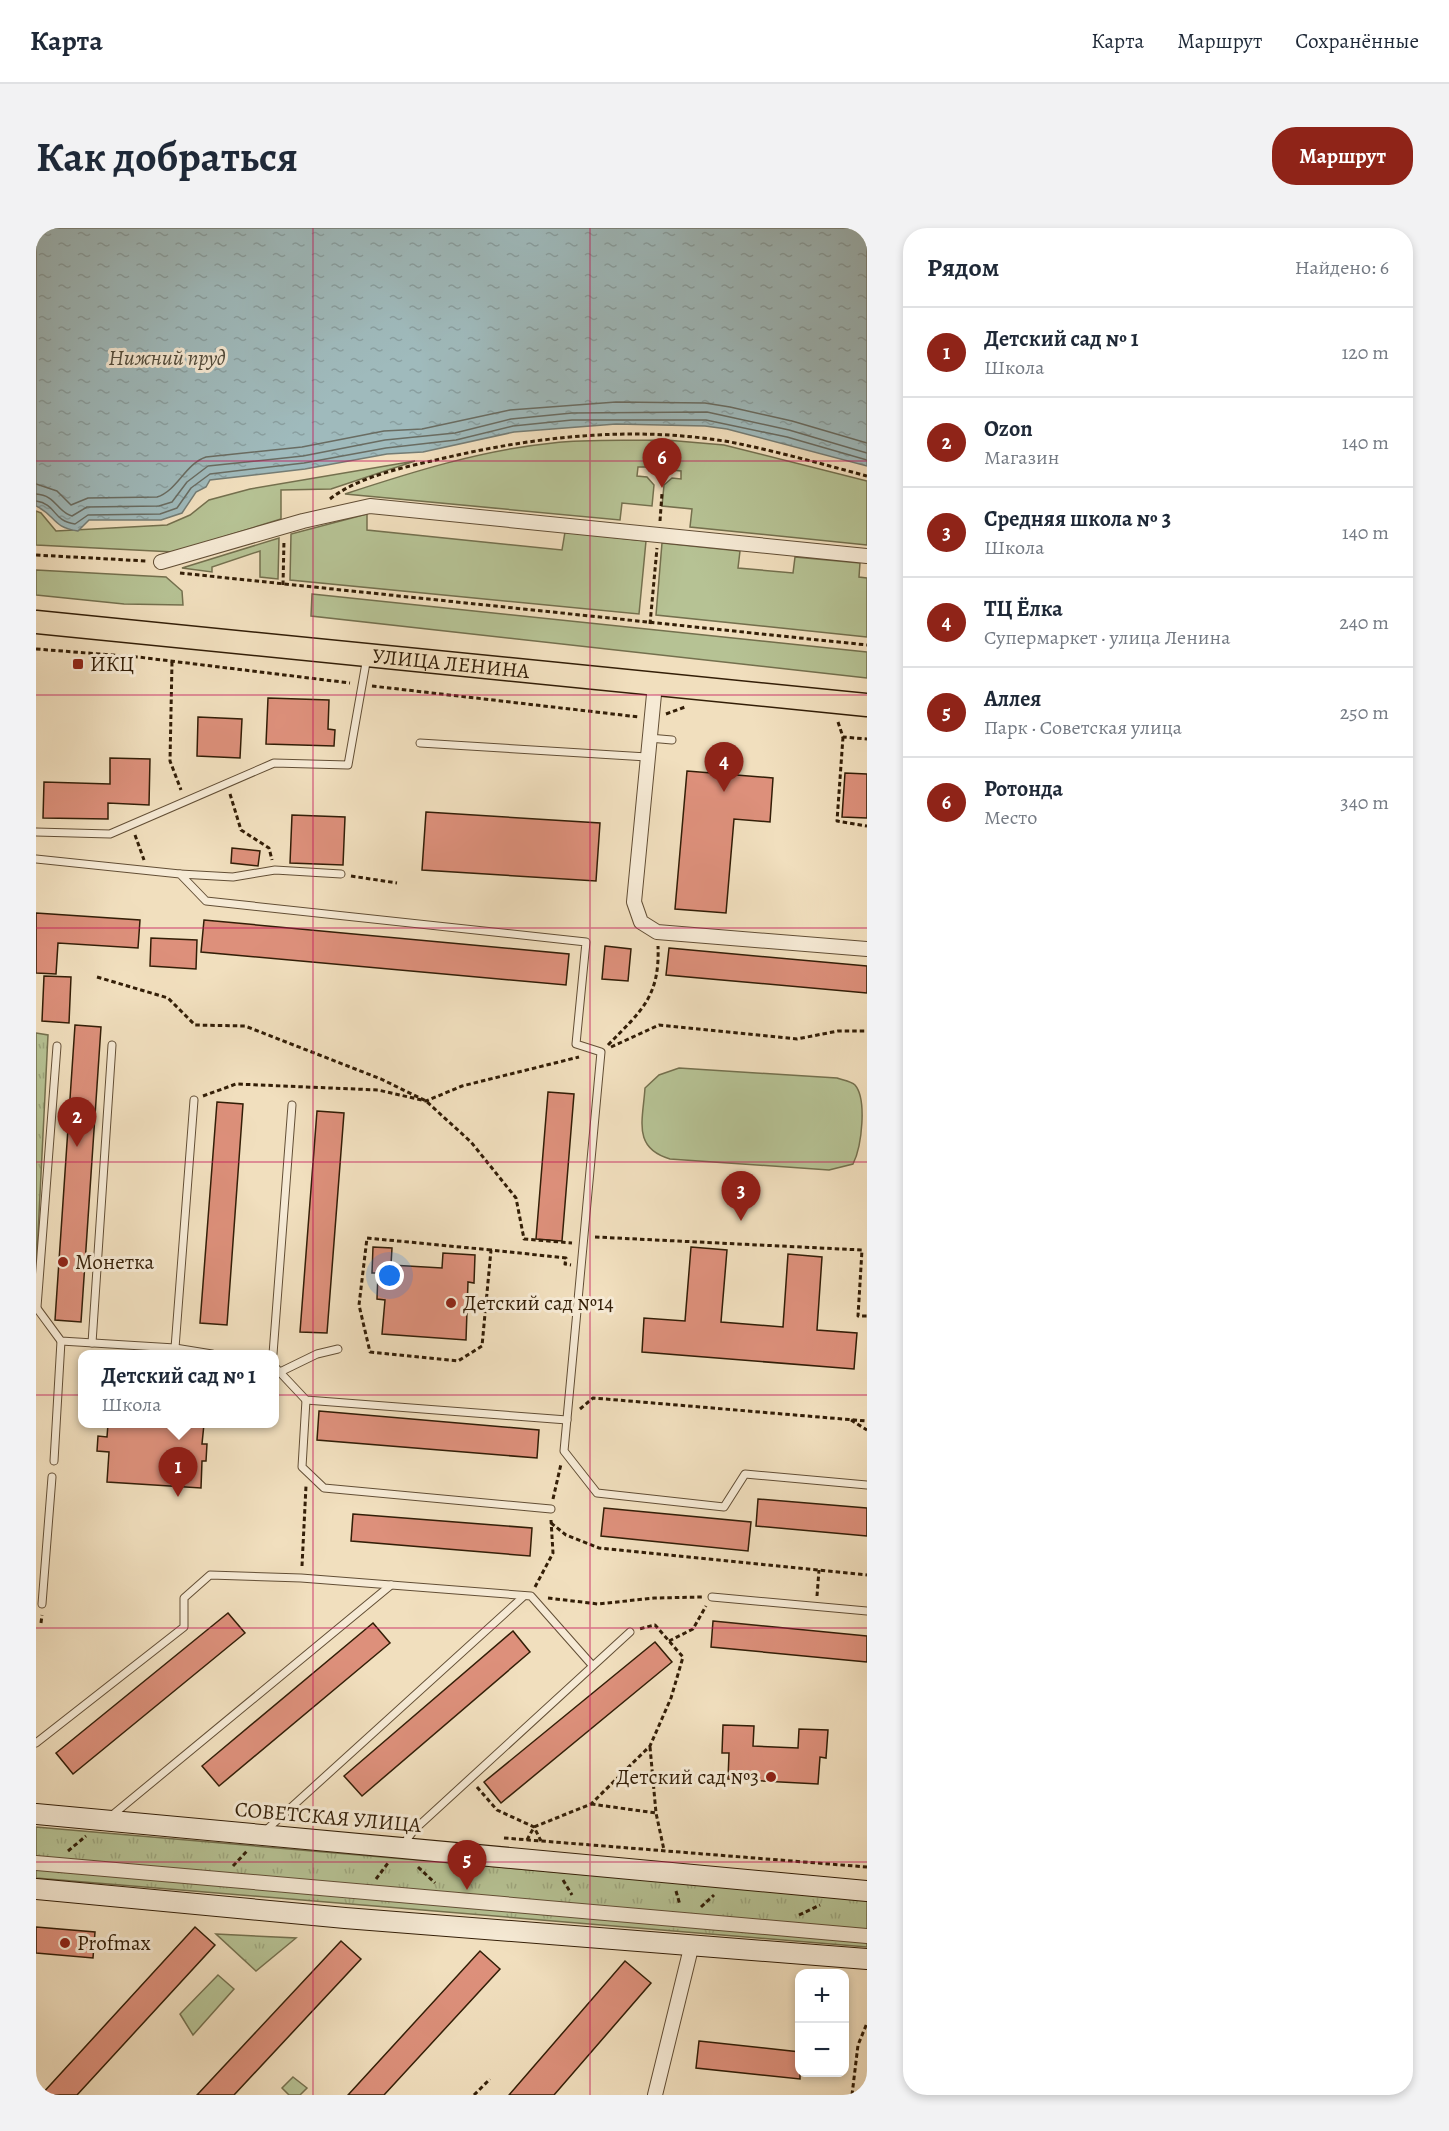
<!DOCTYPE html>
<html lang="ru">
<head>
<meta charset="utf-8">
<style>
  body { margin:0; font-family:Alegreya,serif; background:#f2f2f3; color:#1f2937 }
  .controls { position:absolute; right:18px; bottom:18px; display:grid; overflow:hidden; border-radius:12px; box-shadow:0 3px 9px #0003 }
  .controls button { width:54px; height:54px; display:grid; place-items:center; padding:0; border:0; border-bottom:2px solid #e0e1e3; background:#fff; color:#1f2937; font:30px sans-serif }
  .you { position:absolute; left:354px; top:1048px; width:21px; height:21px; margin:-15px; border:4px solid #fff; border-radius:50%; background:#1a73e8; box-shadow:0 0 0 9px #1a73e833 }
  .badge { display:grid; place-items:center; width:39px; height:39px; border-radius:50%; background:#8f2418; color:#fff; font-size:20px; font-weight:700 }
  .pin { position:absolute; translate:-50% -50px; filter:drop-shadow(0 2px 3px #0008) }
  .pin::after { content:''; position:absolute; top:32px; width:21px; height:18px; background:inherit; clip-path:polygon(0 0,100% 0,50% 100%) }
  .popup { position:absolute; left:42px; top:1122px; width:201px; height:78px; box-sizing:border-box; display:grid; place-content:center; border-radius:12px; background:#fff; filter:drop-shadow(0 2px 4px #0005); font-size:20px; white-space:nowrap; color:#747a83 }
  .popup b { font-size:22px; color:#1f2937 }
  .popup::after { content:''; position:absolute; left:50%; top:100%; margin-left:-12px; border:12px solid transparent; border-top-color:#fff }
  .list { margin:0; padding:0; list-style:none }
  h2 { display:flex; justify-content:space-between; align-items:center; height:78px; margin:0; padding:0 24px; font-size:26px }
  h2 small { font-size:20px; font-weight:400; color:#747a83 }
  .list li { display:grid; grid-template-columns:39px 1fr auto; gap:18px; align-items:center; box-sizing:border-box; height:90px; padding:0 24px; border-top:2px solid #e0e1e3 }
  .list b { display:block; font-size:22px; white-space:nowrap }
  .list p { margin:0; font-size:20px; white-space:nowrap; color:#747a83 }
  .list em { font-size:20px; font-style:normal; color:#747a83 }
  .map { position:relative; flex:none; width:831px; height:1867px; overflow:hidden; border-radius:24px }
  header { display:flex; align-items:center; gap:36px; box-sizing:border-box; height:84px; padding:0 30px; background:#fff; border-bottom:2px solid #e0e1e3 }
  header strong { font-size:28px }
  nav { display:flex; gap:33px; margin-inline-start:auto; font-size:21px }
  .intro { display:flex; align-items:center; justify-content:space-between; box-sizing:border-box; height:144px; padding:0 36px }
  h1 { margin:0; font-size:42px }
  .button { padding:15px 27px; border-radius:24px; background:#8f2418; color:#fff; font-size:21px; font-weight:700 }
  main { display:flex; gap:36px; padding:0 36px }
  aside { flex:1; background:#fff; border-radius:24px; box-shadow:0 3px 9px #0003 }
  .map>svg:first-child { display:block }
</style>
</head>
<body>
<header>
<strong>Карта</strong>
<nav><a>Карта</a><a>Маршрут</a><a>Сохранённые</a></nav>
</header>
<div class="intro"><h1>Как добраться</h1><a class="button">Маршрут</a></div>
<main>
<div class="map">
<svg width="831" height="1867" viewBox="0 0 831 1867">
  <defs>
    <pattern id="park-tufts" width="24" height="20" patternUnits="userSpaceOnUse" patternTransform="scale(1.5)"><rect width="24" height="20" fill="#b6c294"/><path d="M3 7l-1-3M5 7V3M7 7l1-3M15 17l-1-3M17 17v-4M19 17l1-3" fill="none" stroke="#9da67e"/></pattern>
    <pattern id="water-ripples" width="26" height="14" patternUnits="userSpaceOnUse" patternTransform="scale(1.5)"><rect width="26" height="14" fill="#9fbabc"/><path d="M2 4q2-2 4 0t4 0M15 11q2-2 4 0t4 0" fill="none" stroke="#899fa0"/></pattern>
  </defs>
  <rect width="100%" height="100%" fill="#f1dfbe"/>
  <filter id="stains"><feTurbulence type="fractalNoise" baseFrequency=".00333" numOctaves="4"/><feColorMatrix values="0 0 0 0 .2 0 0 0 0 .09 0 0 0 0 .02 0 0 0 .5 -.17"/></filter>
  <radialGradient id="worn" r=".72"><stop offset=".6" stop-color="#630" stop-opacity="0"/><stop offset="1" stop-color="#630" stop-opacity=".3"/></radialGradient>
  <!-- green -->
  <g fill="#b6c294" stroke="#74704e" stroke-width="1.5">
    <path d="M622,212L620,232L610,239H602L601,248L611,249L618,257L616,278L586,275L584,292L309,266C376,244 446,222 517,215C551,211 587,213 622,212Z"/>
    <path d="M630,212L688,217L831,253V317L654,299L656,281L626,278L628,257L636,250L645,251V243L636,242L628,233Z"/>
    <path d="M379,233L295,261L245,262V291L138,324L0,317V283L5,285L20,303L131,297L154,287L173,272L214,261Z"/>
    <path d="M331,286V302L526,322L529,304L610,313L603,386L254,352L255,306Z"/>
    <path d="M243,310L242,351L224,349V323L176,339V344L146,340Z"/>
    <path d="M626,315L704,323L702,340L757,345L759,329L824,335L823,349L831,350V409L620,387Z"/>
    <path d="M0,342L130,349L146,363L147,377L88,376L0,367Z"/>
    <path d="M276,366L831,424V450L275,388Z"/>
    <path d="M643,840L801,850C806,852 815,853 819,857C831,871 826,918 817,936L793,942L634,931C596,920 607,892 609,860L623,847Z"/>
    <path d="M182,1747L198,1761L157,1807L144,1786Z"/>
    <path d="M257,1849L271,1860L264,1867H253L246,1860Z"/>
  </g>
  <!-- park -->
  <g fill="url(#park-tufts)" stroke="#74704e" stroke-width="1.5">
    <path d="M0,805L12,807L0,1046Z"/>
    <path d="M0,1599L831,1671V1719L0,1650Z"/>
    <path d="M180,1706L260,1710L220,1743Z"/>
  </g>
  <!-- water -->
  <path fill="url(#water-ripples)" stroke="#747c74" stroke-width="1.5" d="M0,0H831V238L691,201L669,198L580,196L478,204L387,224L351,226L269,241L174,252L170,259L160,264L146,285L125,292H53L42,303C15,299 21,288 0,278Z"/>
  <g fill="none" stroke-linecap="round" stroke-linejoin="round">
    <!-- shore -->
    <g stroke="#696c62" stroke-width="1.5">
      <path d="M0,256L21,263L35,277L52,270L121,269C141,263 149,236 170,229L266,219L348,203L386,201L474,182L580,174L669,175L694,179L756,193L831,215"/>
      <path d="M0,266C20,267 21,284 36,288L51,279L123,278L136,274L151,254L172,238L267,228L349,212L419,205L475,191L536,185L671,184L753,202L831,225"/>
      <path d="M0,273C21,276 16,293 39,296L52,287L124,286L141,280L155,260L174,246L268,235L350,220L420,212L477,198L536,192H670L751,209L831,232"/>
    </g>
  </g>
  <!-- building -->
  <g fill="#dd907b" stroke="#331e07" stroke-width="1.5">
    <path d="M232,470L293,472L292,501L299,502L298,518L230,516Z"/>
    <path d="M162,489L206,491L204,530L161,528Z"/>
    <path d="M74,530L114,531L113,577L72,575V591L7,590L8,554L74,556Z"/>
    <path d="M651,543L737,550L734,594L698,591L690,685L639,681Z"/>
    <path d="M809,545L831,546V590L806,589Z"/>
    <path d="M390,584L564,595L560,653L386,642Z"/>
    <path d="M256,587L309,589L307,637L254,635Z"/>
    <path d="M196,620L224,623L222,638L195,635Z"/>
    <path d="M0,685L104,692L102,720L22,715L20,746L0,745Z"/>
    <path d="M168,692L533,726L530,757L165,724Z"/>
    <path d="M115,710L161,712L160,741L114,738Z"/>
    <path d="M569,718L595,721L592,753L566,751Z"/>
    <path d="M633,720L831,738V765L630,747Z"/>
    <path d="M8,748L35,749L33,795L6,793Z"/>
    <path d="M39,797L65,799L45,1094L19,1092Z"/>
    <path d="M512,864L538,866L526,1013L500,1011Z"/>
    <path d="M181,874L207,876L191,1097L164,1095Z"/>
    <path d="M281,883L308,885L291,1105L264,1104Z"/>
    <path d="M337,1019L356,1020L355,1037L406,1040L407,1025L439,1027L438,1055L432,1054L430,1112L346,1106L349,1072L341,1071L342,1045H336Z"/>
    <path d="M655,1019L691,1022L685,1094L747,1099L752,1026L786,1029L781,1102L821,1105L818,1141L606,1124L608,1090L649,1093Z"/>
    <path d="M283,1183L503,1202L501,1230L281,1212Z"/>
    <path d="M72,1196H168L166,1216H171L170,1233H166L165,1260L71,1254L73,1224L61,1223L62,1208L71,1209Z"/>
    <path d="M722,1271L831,1280V1308L720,1298Z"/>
    <path d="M568,1280L715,1294L712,1323L565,1308Z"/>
    <path d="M317,1286L496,1300L494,1328L315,1313Z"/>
    <path d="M192,1385L209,1405L37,1546L20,1525Z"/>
    <path d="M677,1393L831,1408V1434L675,1419Z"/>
    <path d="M337,1395L354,1415L183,1558L166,1538Z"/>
    <path d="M477,1403L494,1424L326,1568L308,1548Z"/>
    <path d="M619,1414L636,1434L465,1575L448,1554Z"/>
    <path d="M687,1497L718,1498L717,1518L762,1520L763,1501L792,1502L790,1530L784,1529L782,1556L692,1551L693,1525H686Z"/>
    <path d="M0,1699L59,1704L57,1730L0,1725Z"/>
    <path d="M159,1699L179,1717L41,1867H5Z"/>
    <path d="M305,1713L325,1731L198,1867H161Z"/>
    <path d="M444,1723L464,1741L348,1867H312Z"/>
    <path d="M589,1733L615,1755L518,1867H473Z"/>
    <path d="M663,1813L764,1824V1851L660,1840Z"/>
  </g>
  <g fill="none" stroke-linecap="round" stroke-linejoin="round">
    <defs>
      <g id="lane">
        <path d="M613,510L636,512"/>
        <path d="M384,515L611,529"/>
        <path d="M0,604L74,606L238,535L312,537L331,429"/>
        <path d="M0,631L144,646L170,673L550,714L540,816L565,824L528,1223L561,1265L688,1279L709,1246L831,1257"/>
        <path d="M144,646L197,649L239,642L305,646"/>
        <path d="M0,1079L25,1113L139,1120L176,1126"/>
        <path d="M1,1079L21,818"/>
        <path d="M56,1115L76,817"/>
        <path d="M139,1120L158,872"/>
        <path d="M237,1126L256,877"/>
        <path d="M238,1138L270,1172L531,1192"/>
        <path d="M244,1144L281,1126L302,1121"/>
        <path d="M270,1172L266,1239L288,1260L515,1281"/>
        <path d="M18,1233L25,1113"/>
        <path d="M676,1369L831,1383"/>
        <path d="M6,1376L16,1249"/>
        <path d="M0,1515L148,1399V1370L174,1347L265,1350L495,1368L556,1437"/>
        <path d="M74,1589L355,1357"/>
        <path d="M228,1604L488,1368"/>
        <path d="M366,1618L378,1602L594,1404"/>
      </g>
      <g id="street">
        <path d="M125,334L267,293L334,278L831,328"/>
        <path d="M619,456L598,674L605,694L621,704L831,721"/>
        <path d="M0,1635L831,1708"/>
        <path d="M619,1867L656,1716"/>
      </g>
      <g id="secondary">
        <path d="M0,1586L831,1663"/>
        <path d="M0,1661L309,1690L831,1731"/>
      </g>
      <g id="primary">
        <path id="s1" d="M0,394L831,477"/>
      </g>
    </defs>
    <!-- lane casing -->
    <use href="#lane" stroke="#624e35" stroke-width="9"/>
    <!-- street casing -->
    <use href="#street" stroke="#624e35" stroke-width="16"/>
    <!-- secondary casing -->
    <use href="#secondary" stroke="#331e07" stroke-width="22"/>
    <!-- primary casing -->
    <use href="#primary" stroke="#331e07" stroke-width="25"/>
    <!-- path -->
    <g stroke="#331e07" stroke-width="3" stroke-dasharray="4.5 3" stroke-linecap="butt">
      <path d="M294,271C322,249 365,240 400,232C495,209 596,197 694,214C740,223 786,236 831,248"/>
      <path d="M624,293L626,265"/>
      <path d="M0,327L110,333"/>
      <path d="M144,345L831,417"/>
      <path d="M247,357L248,312"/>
      <path d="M614,396L621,320"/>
      <path d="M0,421L102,429L314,455"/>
      <path d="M136,434L134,533L145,562"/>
      <path d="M336,458L603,489"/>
      <path d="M630,486L649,479"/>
      <path d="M802,494L807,509L831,511"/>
      <path d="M807,509L801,593L831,598"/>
      <path d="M194,566L205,602L233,620L236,632"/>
      <path d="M99,607L108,632"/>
      <path d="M315,648L361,655"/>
      <path d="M61,749L132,770L159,797L209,798L345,851L390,873L435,914L480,970L488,1011L536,1015"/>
      <path d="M572,817C605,783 624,769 622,718"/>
      <path d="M575,819L623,797L761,811L802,803H831"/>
      <path d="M167,868L200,856L342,862L390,873L426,858L543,829"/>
      <path d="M559,1009L826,1022L822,1088H831"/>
      <path d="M455,1022L331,1010L323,1077L334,1124L422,1133L446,1118L455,1022L530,1030L529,1036L535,1037"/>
      <path d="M544,1181L557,1170L831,1193"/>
      <path d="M815,1192L831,1202"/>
      <path d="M517,1271L525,1236"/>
      <path d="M515,1295L530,1307L563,1320L831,1347"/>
      <path d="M266,1338L270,1258"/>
      <path d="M499,1359L517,1325L515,1292"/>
      <path d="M781,1368L783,1342"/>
      <path d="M512,1370L562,1376L618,1370L667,1369"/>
      <path d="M5,1395L6,1387"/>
      <path d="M633,1413L657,1401L670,1378"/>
      <path d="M614,1519L620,1585L628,1622"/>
      <path d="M441,1559L461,1582L498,1599L505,1613"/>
      <path d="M555,1576L620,1585"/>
      <path d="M468,1610L831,1639"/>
      <path d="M491,1612L498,1599L555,1576L614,1518L635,1470L647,1429L619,1397L603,1401"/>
      <path d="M32,1623L50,1608"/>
      <path d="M197,1638L211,1623"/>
      <path d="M382,1639L399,1655"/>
      <path d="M340,1651L352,1635"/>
      <path d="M527,1652L536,1667"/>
      <path d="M640,1663L644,1677"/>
      <path d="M665,1679L678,1667"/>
      <path d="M763,1687L784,1677"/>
      <path d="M438,1867L454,1851"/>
      <path d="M816,1867L822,1817L831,1795"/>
    </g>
    <!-- lane -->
    <use href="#lane" stroke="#f6ead5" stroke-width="7"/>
    <!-- street -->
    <use href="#street" stroke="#f6ead5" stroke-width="14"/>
    <!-- secondary -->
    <use href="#secondary" stroke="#f6ead5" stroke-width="20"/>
    <!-- primary -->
    <use href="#primary" stroke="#f1dfbe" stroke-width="22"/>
  </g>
  <!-- grid -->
  <path fill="none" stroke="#c2185b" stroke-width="1.5" stroke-opacity="0.55" d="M277,0V1867M554,0V1867M0,233H831M0,467H831M0,700H831M0,934H831M0,1167H831M0,1400H831M0,1634H831"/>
  <!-- markers -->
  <g fill="#8f2418" stroke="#f6ead5" stroke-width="2">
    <rect x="36" y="430" width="12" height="12" rx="3"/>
    <circle cx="27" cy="1034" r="6"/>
    <circle cx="415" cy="1075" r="6"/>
    <circle cx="735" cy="1549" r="6"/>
    <circle cx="29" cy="1715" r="6"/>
  </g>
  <g text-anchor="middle" stroke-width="6" stroke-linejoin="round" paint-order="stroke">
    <!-- street labels -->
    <g font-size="21" fill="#331e07" stroke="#f6ead5">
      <text dy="7" stroke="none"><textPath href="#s1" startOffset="417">УЛИЦА ЛЕНИНА</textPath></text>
      <text transform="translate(292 1589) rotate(5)" y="7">СОВЕТСКАЯ УЛИЦА</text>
    </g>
    <!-- poi labels -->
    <g font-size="21" fill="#331e07" stroke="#f6ead5" text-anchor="start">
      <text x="54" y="443">ИКЦ</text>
      <text x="39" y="1041">Монетка</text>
      <text x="427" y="1082">Детский сад №14</text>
      <text x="723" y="1556" text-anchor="end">Детский сад №3</text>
      <text x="41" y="1722">Profmax</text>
    </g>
    <!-- water labels -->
    <g font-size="22" font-style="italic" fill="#534d3d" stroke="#f6ead5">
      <text x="131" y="137">Нижний пруд</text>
    </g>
  </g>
  <rect width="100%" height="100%" filter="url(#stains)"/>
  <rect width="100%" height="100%" fill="url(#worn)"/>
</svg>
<div class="controls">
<button>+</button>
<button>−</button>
</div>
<div class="you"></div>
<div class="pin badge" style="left:142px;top:1269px">1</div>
<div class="popup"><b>Детский сад № 1</b>Школа</div>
<div class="pin badge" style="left:41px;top:919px">2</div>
<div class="pin badge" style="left:705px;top:993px">3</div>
<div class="pin badge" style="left:688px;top:564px">4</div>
<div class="pin badge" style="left:431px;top:1662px">5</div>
<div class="pin badge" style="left:626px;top:260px">6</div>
</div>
<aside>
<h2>Рядом<small>Найдено: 6</small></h2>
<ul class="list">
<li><span class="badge">1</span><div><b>Детский сад № 1</b><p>Школа</p></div><em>120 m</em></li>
<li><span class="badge">2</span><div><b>Ozon</b><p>Магазин</p></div><em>140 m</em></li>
<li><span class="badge">3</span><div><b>Средняя школа № 3</b><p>Школа</p></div><em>140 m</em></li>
<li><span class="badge">4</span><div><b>ТЦ Ёлка</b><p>Супермаркет · улица Ленина</p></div><em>240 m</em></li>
<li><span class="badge">5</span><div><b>Аллея</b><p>Парк · Советская улица</p></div><em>250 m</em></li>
<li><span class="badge">6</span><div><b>Ротонда</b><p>Место</p></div><em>340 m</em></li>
</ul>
</aside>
</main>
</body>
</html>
